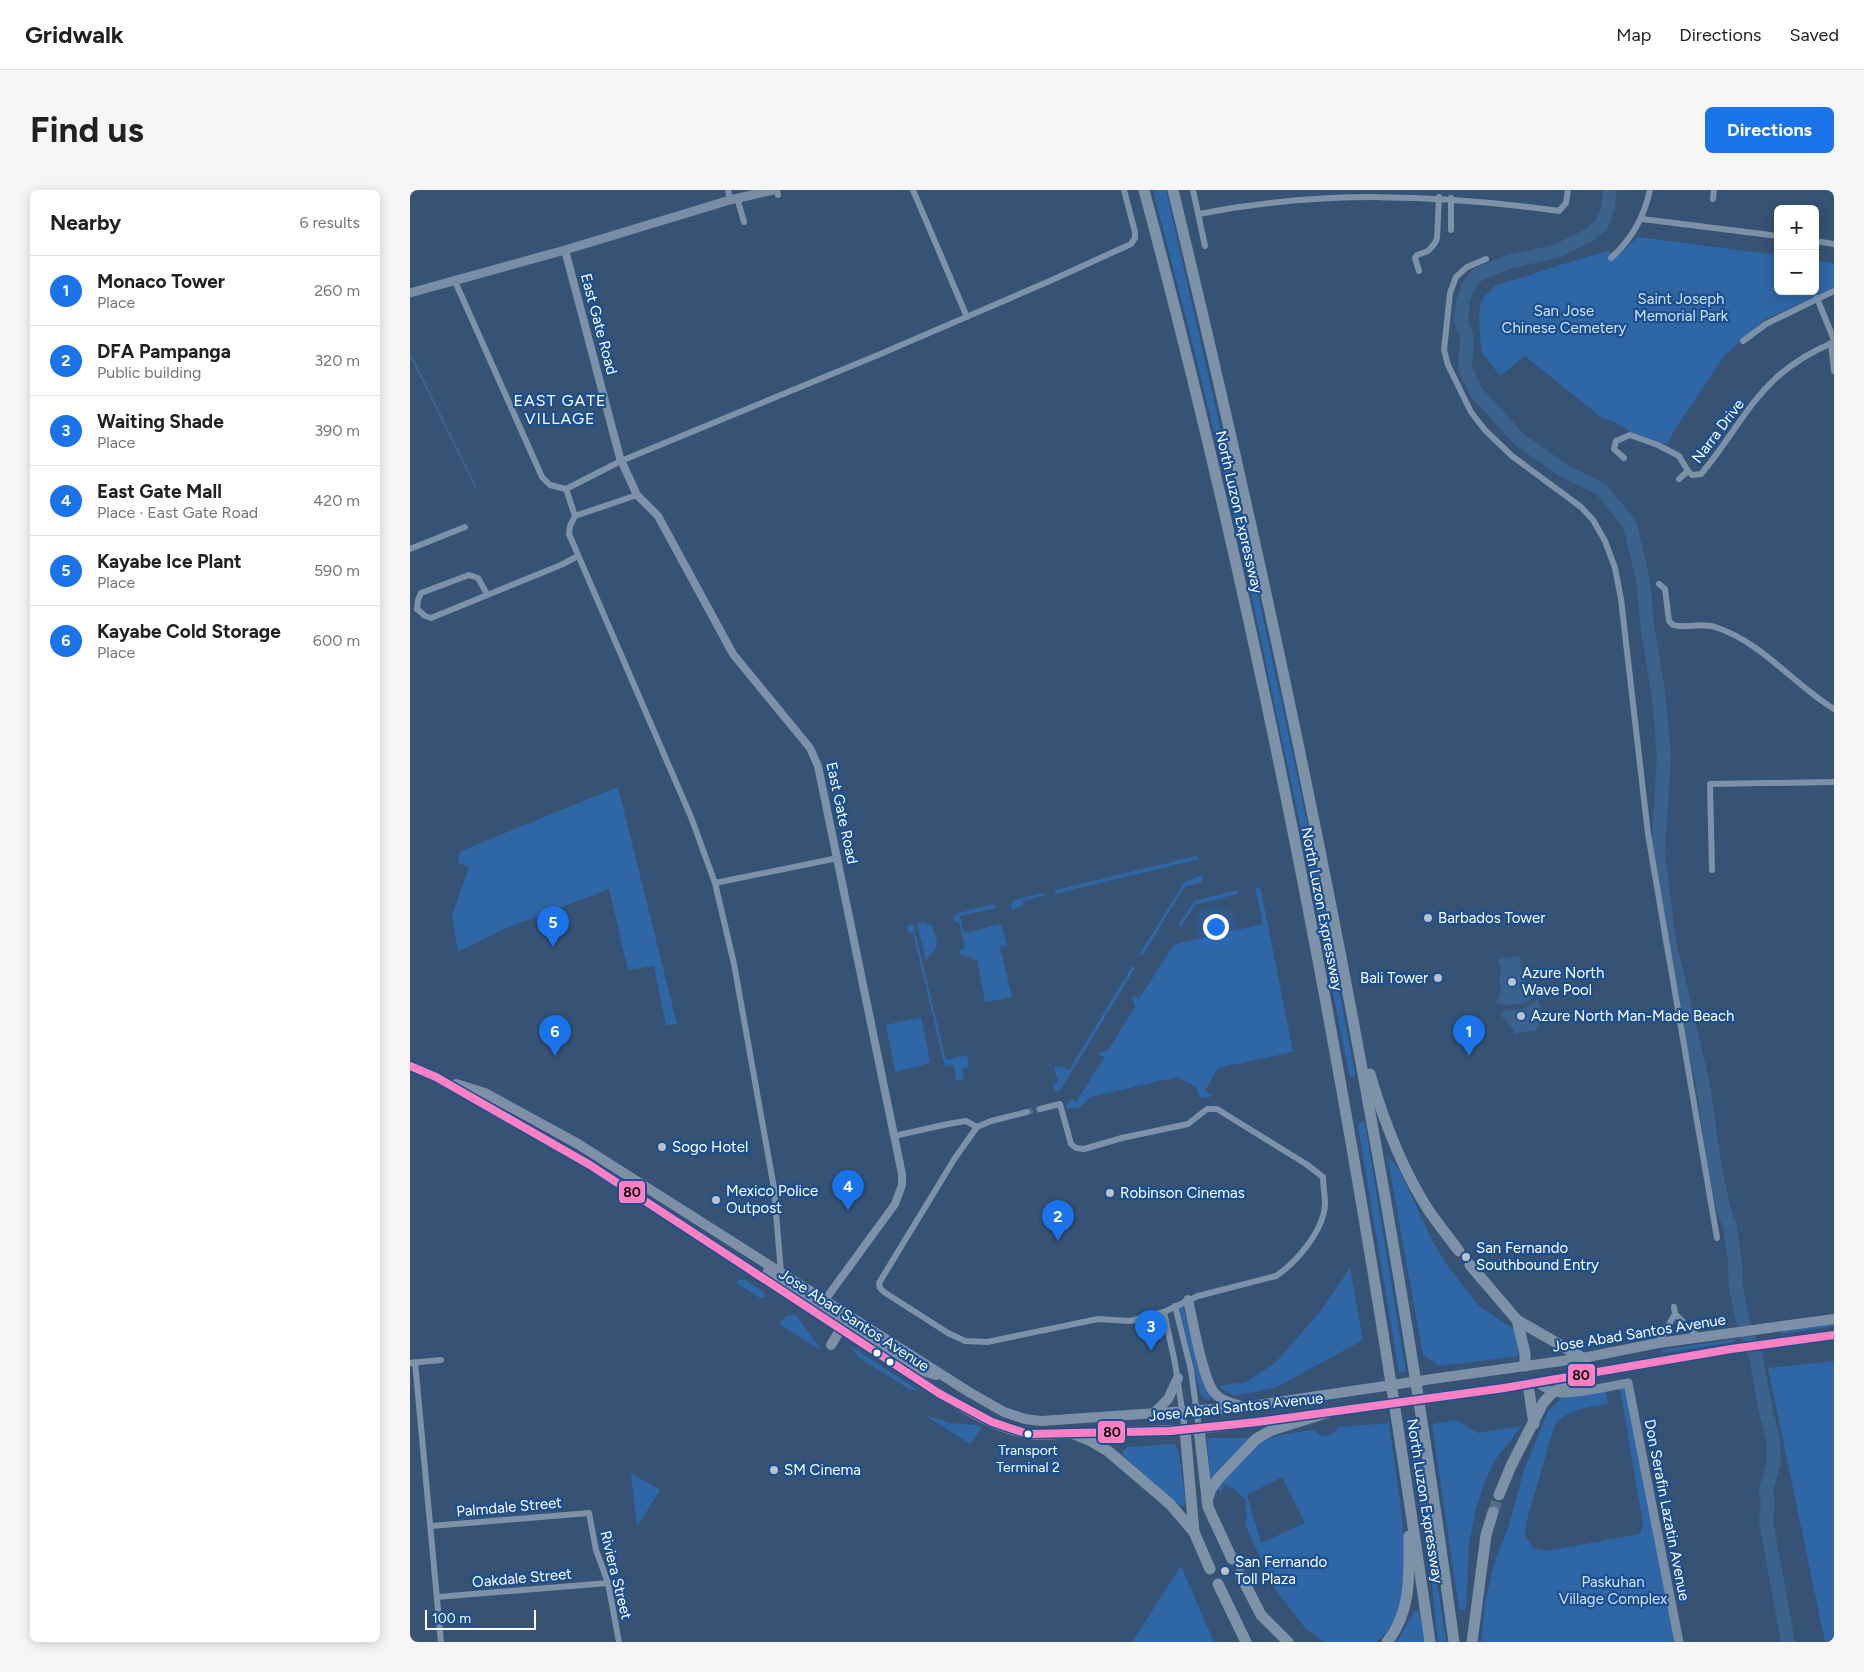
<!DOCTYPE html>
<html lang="en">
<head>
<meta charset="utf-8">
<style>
  body { margin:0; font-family:Figtree,sans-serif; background:#f6f6f6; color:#202124 }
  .controls { position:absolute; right:15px; top:15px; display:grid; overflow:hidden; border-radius:8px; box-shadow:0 2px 12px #0003 }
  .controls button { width:45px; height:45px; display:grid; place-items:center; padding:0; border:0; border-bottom:1px solid #e0e0e0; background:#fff; color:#202124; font:25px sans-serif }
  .scale { position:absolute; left:15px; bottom:12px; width:111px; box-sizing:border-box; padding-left:5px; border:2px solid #fff; border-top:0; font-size:14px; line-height:18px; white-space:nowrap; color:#fff; -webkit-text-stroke:4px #1b4f8f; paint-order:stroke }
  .you { position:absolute; left:805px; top:736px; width:18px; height:18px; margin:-12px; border:4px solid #fff; border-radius:50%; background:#1a73e8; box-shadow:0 0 0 8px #1a73e833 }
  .badge { display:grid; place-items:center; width:32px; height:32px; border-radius:50%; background:#1a73e8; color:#fff; font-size:16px; font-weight:700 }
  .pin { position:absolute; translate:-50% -41px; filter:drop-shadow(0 1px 2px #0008) }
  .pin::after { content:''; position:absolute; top:26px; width:18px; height:15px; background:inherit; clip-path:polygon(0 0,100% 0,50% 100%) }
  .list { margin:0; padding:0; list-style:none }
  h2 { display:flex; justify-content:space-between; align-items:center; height:65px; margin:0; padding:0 20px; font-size:21px }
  h2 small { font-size:16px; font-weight:400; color:#757577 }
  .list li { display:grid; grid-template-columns:32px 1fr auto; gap:15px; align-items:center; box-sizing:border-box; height:70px; padding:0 20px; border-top:1px solid #e0e0e0 }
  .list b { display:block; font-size:19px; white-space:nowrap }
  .list p { margin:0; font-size:16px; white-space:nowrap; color:#757577 }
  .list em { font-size:16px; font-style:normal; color:#757577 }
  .map { position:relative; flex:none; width:1424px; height:1452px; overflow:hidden; border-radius:8px }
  header { display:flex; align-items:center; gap:30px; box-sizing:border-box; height:70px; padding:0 25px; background:#fff; border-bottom:1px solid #e0e0e0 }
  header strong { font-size:24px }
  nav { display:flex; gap:28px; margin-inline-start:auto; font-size:18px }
  .intro { display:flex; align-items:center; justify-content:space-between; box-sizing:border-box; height:120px; padding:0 30px }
  h1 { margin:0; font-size:35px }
  .button { padding:12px 22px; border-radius:8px; background:#1a73e8; color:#fff; font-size:18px; font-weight:700 }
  main { display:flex; gap:30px; padding:0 30px }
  aside { flex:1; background:#fff; border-radius:8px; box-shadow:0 2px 12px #0003 }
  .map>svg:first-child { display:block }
</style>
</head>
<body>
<header>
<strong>Gridwalk</strong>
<nav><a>Map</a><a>Directions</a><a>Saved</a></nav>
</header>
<div class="intro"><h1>Find us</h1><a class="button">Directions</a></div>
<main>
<aside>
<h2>Nearby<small>6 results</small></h2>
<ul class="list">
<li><span class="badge">1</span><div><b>Monaco Tower</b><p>Place</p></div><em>260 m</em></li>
<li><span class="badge">2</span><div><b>DFA Pampanga</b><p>Public building</p></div><em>320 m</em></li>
<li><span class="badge">3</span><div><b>Waiting Shade</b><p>Place</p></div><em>390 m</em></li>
<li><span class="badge">4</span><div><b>East Gate Mall</b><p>Place · East Gate Road</p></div><em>420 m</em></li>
<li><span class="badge">5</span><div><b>Kayabe Ice Plant</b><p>Place</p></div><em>590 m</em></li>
<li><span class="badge">6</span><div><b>Kayabe Cold Storage</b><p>Place</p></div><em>600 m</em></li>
</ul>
</aside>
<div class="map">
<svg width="1424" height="1452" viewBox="0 0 1424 1452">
  <rect width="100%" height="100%" fill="#365274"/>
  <!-- green -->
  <g fill="#2f66a5" fill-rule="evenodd">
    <path d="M743,0H756L840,368L878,542L902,656L945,884L944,887L942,888L939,885L895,658L834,370L786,167Z"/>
    <path d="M1228,47L1368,65V101H1405V70L1424,73V98L1354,130L1314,166L1265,239L1257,255L1221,242L1203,231L1192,228L1115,166L1090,186L1071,161L1069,123L1072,109L1085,96L1163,71L1199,61L1205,67Z"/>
    <path d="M208,597L267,834L256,835L244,776L218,780L199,699L94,739L48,762L42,725L59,677L47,673L51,661Z"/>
    <path d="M786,666L790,669L644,704L646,700Z"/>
    <path d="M794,685L791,693L777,696L773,699L733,765H729L775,691Z"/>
    <path d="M845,696L851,700L883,862L808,878L795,901L803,906L791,909L786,897L768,887L681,907L669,918H658L657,920L656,915L662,909L666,912L694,868L689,864L690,862L698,861L725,816L722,808L724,806L729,809L763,756L770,753L853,734Z"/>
    <path d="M828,700L827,704L785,715L771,737L768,736L784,711Z"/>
    <path d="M633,703L635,706L613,711V716L602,720L601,715L604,710Z"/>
    <path d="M583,714L587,718L550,726L554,743L591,734L597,755L590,757L602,807L575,812L567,770L550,764L549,760L555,758L549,732H545L543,726L545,724Z"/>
    <path d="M513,732L522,736C529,756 530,754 516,770L507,734Z"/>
    <path d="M503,734L536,870L557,865L559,877L552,879L554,890L546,891L544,875L535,877L503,743H499L497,736Z"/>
    <path d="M723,775L725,778L650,901L645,902L643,894L648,892L644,877L650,876L659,880Z"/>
    <path d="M511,827L520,871L516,874L485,882L476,835Z"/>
    <path d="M951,932L955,934L996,1182L989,1183L948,936Z"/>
    <path d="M977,965L989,979L1022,1050L1035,1072L1068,1115L1105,1140L1110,1161L1108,1166L1030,1176L1013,1165Z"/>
    <path d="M940,1078L953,1150L867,1197L824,1206L808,1196L836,1192L865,1173L910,1122Z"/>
    <path d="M334,1089L354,1102L355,1107L350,1108L326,1093L329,1090Z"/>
    <path d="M773,1116L788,1174L802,1207L800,1209H796L791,1206L769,1119L770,1117Z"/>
    <path d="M386,1125L412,1161L369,1134L377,1126Z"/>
    <path d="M1424,1133V1136L1371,1144V1141Z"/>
    <path d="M1325,1149V1152L1252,1163V1160Z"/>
    <path d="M439,1155L510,1201L499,1199L449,1168Z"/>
    <path d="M1424,1171V1452H1415L1358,1178Z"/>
    <path d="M1216,1198L1265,1452H1071L1075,1413L1084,1374L1098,1338L1114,1280L1138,1221L1152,1207L1196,1201L1198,1214C1178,1218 1156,1218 1144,1237L1116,1333L1115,1346L1123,1358L1136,1361L1230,1344L1233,1334L1210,1199Z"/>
    <path d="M515,1225L540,1233L566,1235L572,1238L560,1254Z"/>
    <path d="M1004,1227L1034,1439L1037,1452H1028L1022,1396L996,1228Z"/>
    <path d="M1046,1230L1068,1243L1112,1236L1085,1270L1074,1294L1066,1319L1059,1354L1056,1419L1049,1420L1022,1234Z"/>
    <path d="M979,1233C985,1281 1006,1382 987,1425C983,1435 975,1445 966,1452H914L895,1438L865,1399L835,1335L837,1324L835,1320L837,1311L820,1296L815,1295L810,1303L808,1296C819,1285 834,1264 847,1255C863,1244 886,1243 904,1240L911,1246L921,1245L929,1237ZM872,1287L895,1333L851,1353L837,1305Z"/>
    <path d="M797,1248H841L800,1291Z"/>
    <path d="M764,1254L768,1259L776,1312L774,1316L769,1315L712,1265L713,1260L718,1257Z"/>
    <path d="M221,1283L250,1300L227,1337Z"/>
    <path d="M771,1376L804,1452H722Z"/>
    <path d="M1005,1420L1009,1422L1016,1452H987Z"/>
  </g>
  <!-- water -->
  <g fill="#3b618d">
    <path d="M1110,766L1113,789L1126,806C1114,815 1100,817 1086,813L1091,800L1089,789L1091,779L1088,773V769Z"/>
    <path d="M1127,809C1133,819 1130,830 1127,840L1104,844C1104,834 1094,833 1091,824L1094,820C1105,821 1119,819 1127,809Z"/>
  </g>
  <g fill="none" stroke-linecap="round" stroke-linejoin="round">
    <!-- stream -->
    <path stroke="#3b618d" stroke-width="2.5" d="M0,164L66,298"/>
    <!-- river -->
    <path stroke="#3b618d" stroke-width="14" d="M1200,0L1198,17L1192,34L1181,44L1147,61L1098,72L1067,85L1058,97L1053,111L1051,131L1057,148L1055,178L1066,202L1109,249L1154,281L1191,299L1220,335L1233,390L1238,441L1249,508L1254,567L1248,662L1259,751L1293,894L1304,973L1313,1017L1320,1037L1325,1072L1326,1098L1334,1136L1346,1167L1356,1222L1363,1248L1364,1272L1356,1300L1358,1314L1356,1331L1378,1452"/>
    <!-- minor-tunnel -->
    <path stroke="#546c89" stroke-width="6" stroke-dasharray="6 3" stroke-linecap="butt" d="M617,922L630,919"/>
    <!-- motorway-tunnel -->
    <path stroke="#546c89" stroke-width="11" stroke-dasharray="11 5.5" stroke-linecap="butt" d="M1083,1322L1089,1305"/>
    <!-- minor -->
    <g stroke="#7d92a8" stroke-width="6">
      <path d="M318,0L320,10"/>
      <path d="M367,0L368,5"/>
      <path d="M503,0L557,127"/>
      <path d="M783,0L795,56"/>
      <path d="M327,8L334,32"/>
      <path d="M1041,8V40"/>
      <path d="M1303,9L1304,0"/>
      <path d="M789,24C910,0 1028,4 1149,21L1156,13L1158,0"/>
      <path d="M1232,29L1368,46"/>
      <path d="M1405,51L1424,54"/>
      <path d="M1201,68C1222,49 1234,28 1240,0"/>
      <path d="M1076,69L1057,77L1046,87L1040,103L1034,160L1038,175L1061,222L1075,240L1102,266L1171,317L1183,330L1195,351L1205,378L1211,409L1238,644L1307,1048"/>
      <path d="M1009,81L1005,68L1007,65L1018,61L1025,53L1027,48L1029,7"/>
      <path d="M44,89L132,287L140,295L156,299L211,271L468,165L642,90L721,54L725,48V42L714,0"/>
      <path d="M1407,108L1424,150"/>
      <path d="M1333,151L1356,134L1424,101"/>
      <path d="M1421,153L1424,181"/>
      <path d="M1214,268L1204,259L1206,251L1220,245L1248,255L1269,266L1278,281L1282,285L1291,284C1317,254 1336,216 1365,189C1382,173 1403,161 1424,152"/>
      <path d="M1269,289L1278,281"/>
      <path d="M156,299L165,326"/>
      <path d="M227,305L165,326L160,336L159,344L281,627L305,693L324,774L364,998L371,1083"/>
      <path d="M0,359L55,337"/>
      <path d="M1249,394L1255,399L1259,431L1263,435C1276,439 1291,432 1305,437C1352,452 1383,494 1424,519"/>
      <path d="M7,419L15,426L21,428L151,375L168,366"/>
      <path d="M7,419L8,410L11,403L59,385L68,388L77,404"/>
      <path d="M1302,680L1300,594L1424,592"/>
      <path d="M305,693L428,668"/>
      <path d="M617,922L581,931L567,937L545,968L469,1093L470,1098L474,1102L538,1143L555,1151L577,1152L688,1129L720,1131L754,1122L788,1106L866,1086C887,1072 914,1040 915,1014C915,1005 913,995 913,987L896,974L807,919H797L778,934L712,948L674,959L666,958L661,954L650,914L630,919"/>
      <path d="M484,946L538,934L556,931L567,937"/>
      <path d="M765,1116L781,1180L789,1239"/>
      <path d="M754,1122L765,1173L775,1240"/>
      <path d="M1265,1124L1290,1148"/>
      <path d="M1248,1153L1265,1124L1264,1117"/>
      <path d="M5,1172L31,1452"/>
      <path d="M0,1173L31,1170"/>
      <path d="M21,1336L179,1323L186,1360L198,1393L209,1452"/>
      <path d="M27,1407L198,1393"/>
    </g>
    <!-- tertiary -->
    <path stroke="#7d92a8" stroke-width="8" d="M155,60L210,268L227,305L248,326L323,464L400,558L408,576L492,984V995L485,1014L415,1110"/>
    <!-- secondary -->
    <g stroke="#798da4" stroke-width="9">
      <path d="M0,103L155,60L320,10L363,0"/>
      <path d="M1127,1193C1132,1196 1138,1200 1144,1202C1161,1206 1200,1196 1218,1193L1269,1452"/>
    </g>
    <!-- trunk -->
    <g stroke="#7e90a7" stroke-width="10">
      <path d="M0,876L26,887L180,975L517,1195C550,1216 586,1241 626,1245L789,1239L895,1226"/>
      <path d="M46,894L75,903L168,954L559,1202L594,1222L615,1229L631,1231L834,1217L1029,1188L1173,1168L1248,1153L1424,1129"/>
      <path d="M358,1081L370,1090L506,1179L526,1185"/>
      <path d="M778,1110C783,1131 792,1185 803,1201C809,1210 821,1213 831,1216"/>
      <path d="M421,1155L433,1135"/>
      <path d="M1143,1202L1164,1189"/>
      <path d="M744,1223L758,1209L768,1188"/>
      <path d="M912,1223L1094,1198L1321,1159L1424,1145"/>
    </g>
    <!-- motorway -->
    <g stroke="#7e92a7" stroke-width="11">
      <path d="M734,0C862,477 950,964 1020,1452"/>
      <path d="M763,0C879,480 978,962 1044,1452"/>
      <path d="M960,884C974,932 992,979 1019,1021C1029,1035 1039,1048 1049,1061"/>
      <path d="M1060,1075L1107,1130L1173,1168"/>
      <path d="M1107,1130L1115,1163V1176"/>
      <path d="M1118,1194L1124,1234"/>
      <path d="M789,1239L798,1317L822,1369"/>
      <path d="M775,1240L784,1342"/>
      <path d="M664,1244L681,1251L698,1261L760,1314L784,1342L800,1379"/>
      <path d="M1089,1305L1101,1276L1133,1213L1143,1202"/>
      <path d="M797,1311L801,1299L808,1289L846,1249L862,1240L919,1222"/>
      <path d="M830,1384L851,1425L878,1452"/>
      <path d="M808,1394L836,1452"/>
      <path d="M977,1452C1002,1421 999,1384 999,1346"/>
      <path d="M1062,1452L1076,1345L1083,1322"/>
    </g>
    <defs>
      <path id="bus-1" d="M0,876L26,887L180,975L530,1204L582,1232L618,1244L760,1241L847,1232L1094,1198L1321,1159L1424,1145"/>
    </defs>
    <!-- bus-1 casing -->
    <use href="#bus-1" stroke="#1b4f8f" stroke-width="11"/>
    <!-- bus-1 -->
    <use href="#bus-1" stroke="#ff80c5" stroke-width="8"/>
  </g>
  <!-- markers -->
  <g fill="#b9c2ce" stroke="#1b4f8f" stroke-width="2">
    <circle cx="1018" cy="728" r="5"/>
    <circle cx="1028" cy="788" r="5"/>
    <circle cx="1102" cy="792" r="5"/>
    <circle cx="1111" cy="826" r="5"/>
    <circle cx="252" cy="957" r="5"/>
    <circle cx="700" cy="1003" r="5"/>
    <circle cx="306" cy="1010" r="5"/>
    <circle cx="1056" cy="1067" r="5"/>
    <circle cx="364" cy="1280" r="5"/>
    <circle cx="815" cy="1381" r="5"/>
  </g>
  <g fill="#fff" stroke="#1b4f8f" stroke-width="2">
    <circle cx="467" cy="1163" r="4.5"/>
    <circle cx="480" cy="1172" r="4.5"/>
    <circle cx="618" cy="1244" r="4.5"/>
  </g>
  <g text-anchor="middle" stroke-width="4.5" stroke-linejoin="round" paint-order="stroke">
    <!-- bus labels -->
    <g font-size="14" fill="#fff" stroke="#1b4f8f">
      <text x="618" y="1265">Transport<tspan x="618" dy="17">Terminal 2</tspan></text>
    </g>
    <!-- park labels -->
    <g font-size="15" fill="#cfe3fa" stroke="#1b4f8f">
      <text x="1271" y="114">Saint Joseph<tspan x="1271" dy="17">Memorial Park</tspan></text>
      <text x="1154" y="126">San Jose<tspan x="1154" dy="17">Chinese Cemetery</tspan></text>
      <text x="1203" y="1397">Paskuhan<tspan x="1203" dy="17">Village Complex</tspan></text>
    </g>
    <!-- street labels -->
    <g font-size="15" fill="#fff" stroke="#1b4f8f">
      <text transform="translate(189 134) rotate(75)" y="5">East Gate Road</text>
      <text transform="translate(1308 241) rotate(-53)" y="5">Narra Drive</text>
      <text transform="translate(829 322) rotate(77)" y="5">North Luzon Expressway</text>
      <text transform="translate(432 623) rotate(78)" y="5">East Gate Road</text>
      <text transform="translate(912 719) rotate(79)" y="5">North Luzon Expressway</text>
      <text transform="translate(444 1130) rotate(33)" y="5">Jose Abad Santos Avenue</text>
      <text transform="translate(1229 1143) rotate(-9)" y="5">Jose Abad Santos Avenue</text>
      <text transform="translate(826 1217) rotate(-6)" y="5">Jose Abad Santos Avenue</text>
      <text transform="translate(1015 1311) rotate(81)" y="5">North Luzon Expressway</text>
      <text transform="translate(99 1317) rotate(-5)" y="5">Palmdale Street</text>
      <text transform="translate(1257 1320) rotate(79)" y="5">Don Serafin Lazatin Avenue</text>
      <text transform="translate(206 1385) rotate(76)" y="5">Riviera Street</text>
      <text transform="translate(112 1388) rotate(-5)" y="5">Oakdale Street</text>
    </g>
    <!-- poi labels -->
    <g font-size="15" fill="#fff" stroke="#1b4f8f" text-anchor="start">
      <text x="1028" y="733">Barbados Tower</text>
      <text x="1112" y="788">Azure North<tspan x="1112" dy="17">Wave Pool</tspan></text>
      <text x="1018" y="793" text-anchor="end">Bali Tower</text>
      <text x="1121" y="831">Azure North Man-Made Beach</text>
      <text x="262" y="962">Sogo Hotel</text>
      <text x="316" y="1006">Mexico Police<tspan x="316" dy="17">Outpost</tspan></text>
      <text x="710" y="1008">Robinson Cinemas</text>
      <text x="1066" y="1063">San Fernando<tspan x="1066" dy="17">Southbound Entry</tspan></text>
      <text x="374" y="1285">SM Cinema</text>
      <text x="825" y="1377">San Fernando<tspan x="825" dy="17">Toll Plaza</tspan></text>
    </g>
    <!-- neighbourhood labels -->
    <g font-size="16" letter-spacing="1" fill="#fff" stroke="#1b4f8f">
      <text x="150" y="216">EAST GATE<tspan x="150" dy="18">VILLAGE</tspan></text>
    </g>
  </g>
  <g stroke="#1b4f8f" stroke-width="2">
    <rect x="208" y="990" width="28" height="24" rx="5" fill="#ff80c5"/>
    <rect x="1157" y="1173" width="29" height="24" rx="5" fill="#ff80c5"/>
    <rect x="687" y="1230" width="29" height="24" rx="5" fill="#ff80c5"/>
  </g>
  <g font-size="14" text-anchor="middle" font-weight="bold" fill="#111">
    <text x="222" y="1007">80</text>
    <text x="1171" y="1190">80</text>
    <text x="702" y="1247">80</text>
  </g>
</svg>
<div class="controls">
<button>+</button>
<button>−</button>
</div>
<div class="scale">100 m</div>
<div class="you"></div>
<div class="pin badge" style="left:1059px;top:866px">1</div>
<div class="pin badge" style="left:648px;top:1051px">2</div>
<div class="pin badge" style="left:741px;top:1161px">3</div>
<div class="pin badge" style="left:438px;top:1021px">4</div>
<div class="pin badge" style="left:143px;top:757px">5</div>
<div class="pin badge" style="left:145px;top:866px">6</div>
</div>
</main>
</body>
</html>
